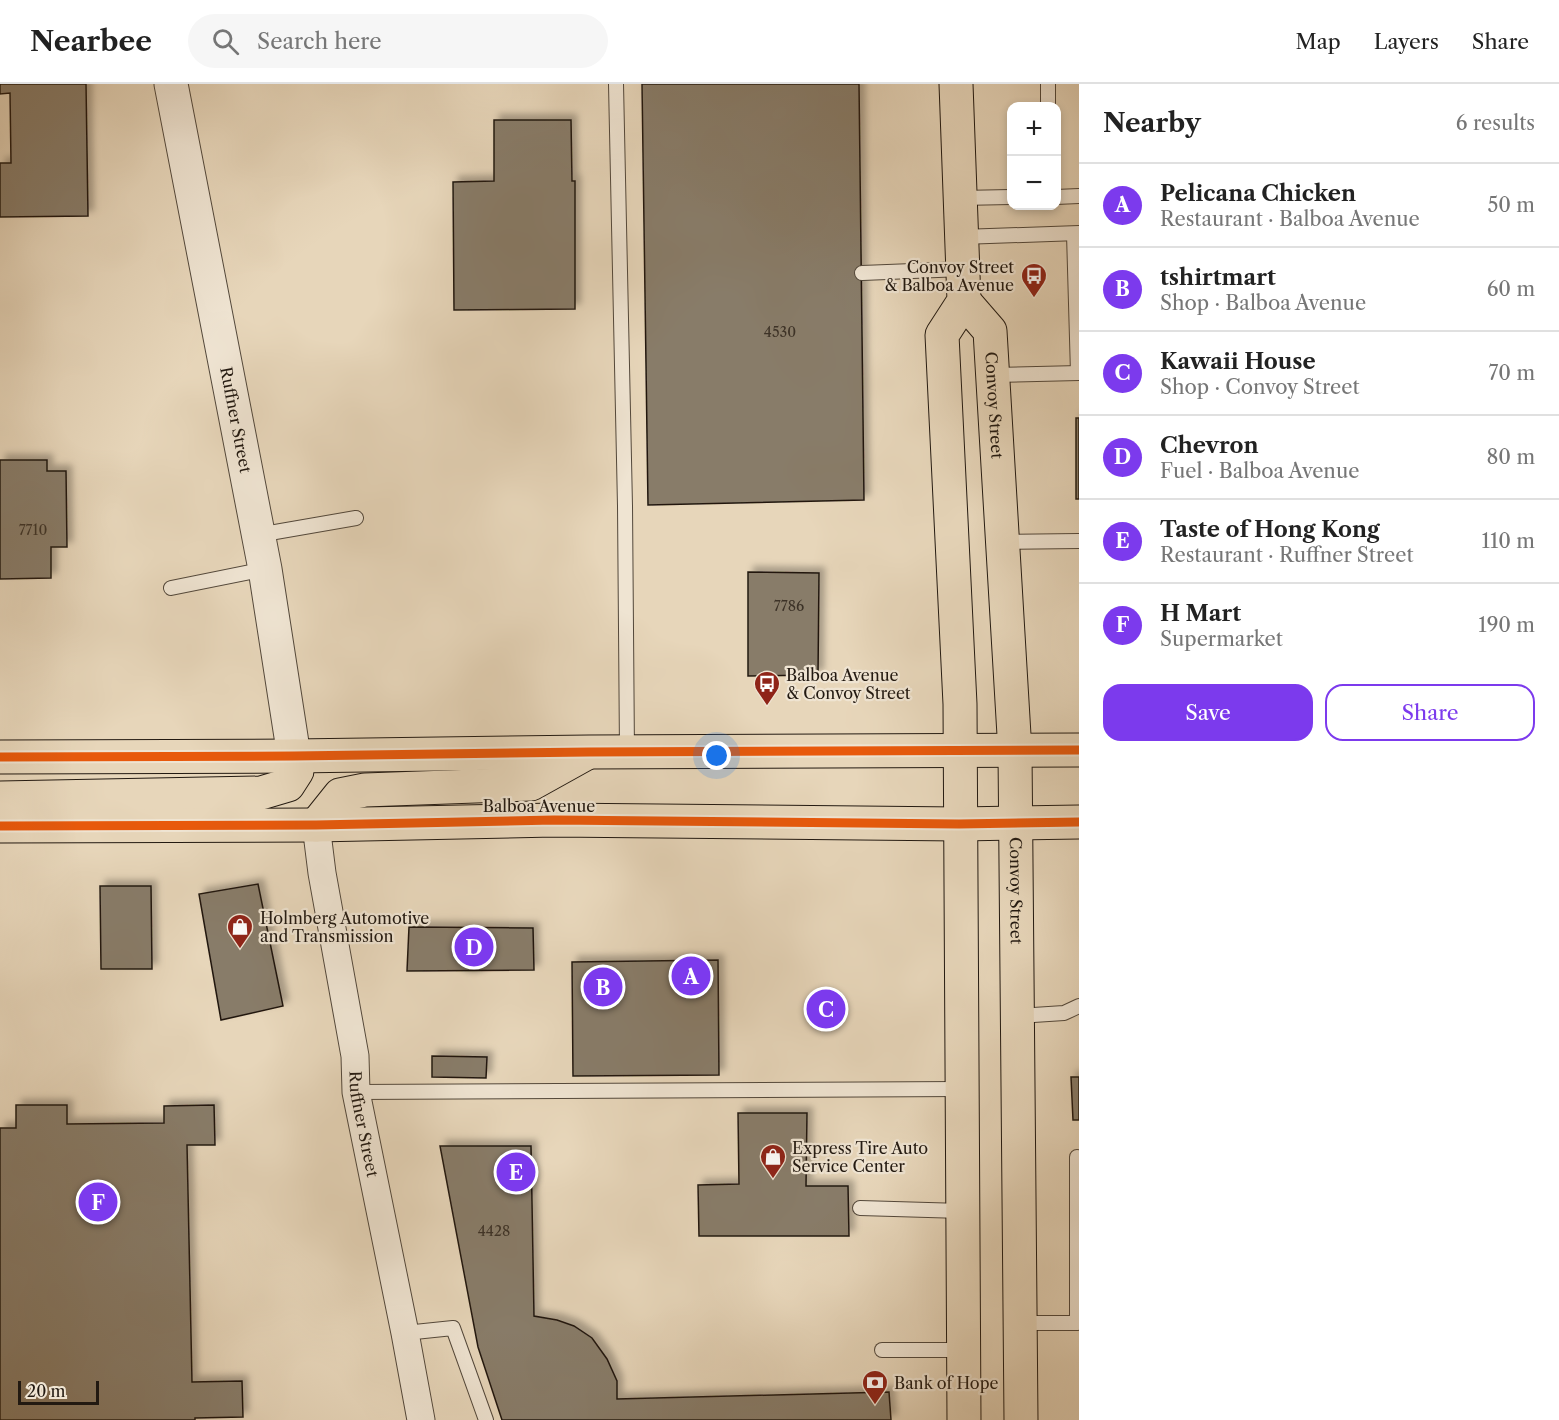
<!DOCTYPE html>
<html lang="en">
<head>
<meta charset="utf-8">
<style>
  body { margin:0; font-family:"Libre Caslon Text",serif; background:#f6f6f6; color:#222 }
  .controls { position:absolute; right:18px; top:18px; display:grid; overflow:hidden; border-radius:12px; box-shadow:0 3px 9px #0003 }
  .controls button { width:54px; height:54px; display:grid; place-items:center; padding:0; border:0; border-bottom:2px solid #e0e0e0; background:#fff; color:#222; font:30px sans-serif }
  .scale { position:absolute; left:18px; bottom:15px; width:81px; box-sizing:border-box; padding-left:6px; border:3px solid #221911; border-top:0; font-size:16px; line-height:21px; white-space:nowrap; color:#221911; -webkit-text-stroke:4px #efe4d2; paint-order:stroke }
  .you { position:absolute; left:717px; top:672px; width:21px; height:21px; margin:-15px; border:4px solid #fff; border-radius:50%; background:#1a73e8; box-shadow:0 0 0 9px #1a73e833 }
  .badge { display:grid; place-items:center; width:39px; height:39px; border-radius:50%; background:#7c3aed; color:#fff; font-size:20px; font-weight:700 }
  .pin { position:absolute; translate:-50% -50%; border:3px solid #fff; box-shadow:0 2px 6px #0006 }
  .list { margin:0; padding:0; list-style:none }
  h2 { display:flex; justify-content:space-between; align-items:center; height:78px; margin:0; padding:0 24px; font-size:26px }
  h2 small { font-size:20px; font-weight:400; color:#767676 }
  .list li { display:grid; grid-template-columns:39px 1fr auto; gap:18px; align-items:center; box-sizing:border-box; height:84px; padding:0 24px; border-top:2px solid #e0e0e0 }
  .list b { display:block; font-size:22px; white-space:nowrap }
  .list p { margin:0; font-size:20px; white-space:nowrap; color:#767676 }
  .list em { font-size:20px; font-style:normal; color:#767676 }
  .actions { display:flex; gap:12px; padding:18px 24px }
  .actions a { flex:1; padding:14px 0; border:2px solid #7c3aed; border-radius:18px; text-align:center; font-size:21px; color:#7c3aed }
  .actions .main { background:#7c3aed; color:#fff }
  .icon { flex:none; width:33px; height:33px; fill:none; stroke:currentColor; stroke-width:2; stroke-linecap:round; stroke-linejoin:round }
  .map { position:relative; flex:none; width:1079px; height:1336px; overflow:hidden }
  header { display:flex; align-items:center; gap:36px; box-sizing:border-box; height:84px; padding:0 30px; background:#fff; border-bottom:2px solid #e0e0e0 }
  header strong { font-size:28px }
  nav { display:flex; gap:33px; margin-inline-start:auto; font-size:21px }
  .search { width:420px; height:54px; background:#f6f6f6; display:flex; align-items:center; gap:15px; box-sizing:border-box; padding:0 21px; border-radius:33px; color:#767676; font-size:22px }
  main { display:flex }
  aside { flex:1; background:#fff }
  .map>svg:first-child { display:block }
</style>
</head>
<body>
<header>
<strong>Nearbee</strong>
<div class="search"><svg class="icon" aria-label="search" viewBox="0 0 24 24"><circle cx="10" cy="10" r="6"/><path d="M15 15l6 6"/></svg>Search here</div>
<nav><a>Map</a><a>Layers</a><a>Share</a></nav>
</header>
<main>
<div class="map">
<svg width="1079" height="1336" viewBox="0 0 1079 1336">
  <defs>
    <filter id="shadow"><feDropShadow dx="5.5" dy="-5.5" stdDeviation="3" flood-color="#0004"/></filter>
  </defs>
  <rect width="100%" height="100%" fill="#e7d6ba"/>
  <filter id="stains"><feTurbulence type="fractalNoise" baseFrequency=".00333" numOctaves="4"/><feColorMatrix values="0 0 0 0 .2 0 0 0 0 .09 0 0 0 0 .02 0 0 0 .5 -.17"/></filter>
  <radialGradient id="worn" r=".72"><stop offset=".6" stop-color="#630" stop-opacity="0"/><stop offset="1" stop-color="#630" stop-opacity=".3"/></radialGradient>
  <!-- building -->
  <g fill="#887b69" stroke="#221911" stroke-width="1.5" filter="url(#shadow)">
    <path d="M0,0H86L88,132L0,133V79H11L10,9L0,10Z"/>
    <path d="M642,0H859L864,416L648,421Z"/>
    <path d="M494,36H571L572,97H575V225L454,226L453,98L494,97Z"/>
    <rect x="1076" y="334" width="3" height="81"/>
    <path d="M0,376H47V387H66L67,463H51V494L0,495Z"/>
    <path d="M748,488L819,489L818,591L748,592Z"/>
    <path d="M258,800L283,922L221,936L199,810Z"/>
    <path d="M100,802H151L152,885H101Z"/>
    <path d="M409,843L533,844L534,886L407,887Z"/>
    <path d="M718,876L719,991L573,992L572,878Z"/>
    <path d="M432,972L487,973L486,994L432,993Z"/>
    <path d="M1071,993H1079V1036H1073Z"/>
    <path d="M16,1021H67V1040L164,1039V1022L214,1021L215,1061H187L192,1298L242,1297L243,1333L195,1334V1336H0V1044H16Z"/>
    <path d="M738,1029H807L806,1102H848L849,1152H699L698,1101L739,1100Z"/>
    <path d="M440,1062H531L534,1232L557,1236L574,1242L592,1254L607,1275L617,1297V1315L889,1308L891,1336H502L478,1263Z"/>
  </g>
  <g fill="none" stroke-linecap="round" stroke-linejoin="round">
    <defs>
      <g id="service">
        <path d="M616,0L625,422L627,668"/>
        <path d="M1048,0V22"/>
        <path d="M1056,113L1079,112"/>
        <path d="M960,114L1011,113"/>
        <path d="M1074,150L1078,289"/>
        <path d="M961,153L1079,149"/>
        <path d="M862,189L963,185"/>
        <path d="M993,291L1079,289"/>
        <path d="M258,451L356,434"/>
        <path d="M1003,458L1079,457"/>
        <path d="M171,504L265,485"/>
        <path d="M1018,932L1064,929L1079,922"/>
        <path d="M356,1008L961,1005"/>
        <path d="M860,1124L962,1127"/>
        <path d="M1020,1239H1077V1073"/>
        <path d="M405,1249L453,1244L486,1336"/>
        <path d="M882,1266H963"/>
      </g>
      <g id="minor">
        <path id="s1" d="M316,741L322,789L355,972L356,1008L405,1249L421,1336"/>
      </g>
      <g id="tertiary">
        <path id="s2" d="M171,0L265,485L294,672"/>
      </g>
      <g id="primary">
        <path d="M956,0L964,217L942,251L960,620L964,1336"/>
        <path id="s3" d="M964,217L990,247L1015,668L1021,1336"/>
        <path d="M0,673L294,672L589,668L1079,666"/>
        <path d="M0,714L261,709L288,701L297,687L294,672"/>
        <path d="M316,741L340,711L365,706L531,700L585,670"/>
        <path d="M0,742L316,741L554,736L959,740L1079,738"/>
      </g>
    </defs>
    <!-- service casing -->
    <use href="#service" stroke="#53483b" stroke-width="16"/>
    <!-- minor casing -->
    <use href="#minor" stroke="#53483b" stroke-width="29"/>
    <!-- tertiary casing -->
    <use href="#tertiary" stroke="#53483b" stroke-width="35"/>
    <!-- primary casing -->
    <use href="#primary" stroke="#221911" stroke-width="35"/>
    <!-- service -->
    <use href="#service" stroke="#efe4d2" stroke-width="14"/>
    <!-- minor -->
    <use href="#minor" stroke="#efe4d2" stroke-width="27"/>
    <!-- tertiary -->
    <use href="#tertiary" stroke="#efe4d2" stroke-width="33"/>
    <!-- primary -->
    <use href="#primary" stroke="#e7d6ba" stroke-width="33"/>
    <defs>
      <g id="cycleway">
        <path d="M0,673L294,672L589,668L1079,666"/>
        <path d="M0,742L316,741L554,736L959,740L1079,738"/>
      </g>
    </defs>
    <!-- cycleway casing -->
    <use href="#cycleway" stroke="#efe4d2" stroke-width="13"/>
    <!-- cycleway -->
    <use href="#cycleway" stroke="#e8590c" stroke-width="9"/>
  </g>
  <!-- icons -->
  <defs>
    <symbol id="bus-pin" viewBox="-11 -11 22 30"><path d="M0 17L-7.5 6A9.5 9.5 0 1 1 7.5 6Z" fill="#8f2418" stroke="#efe4d2"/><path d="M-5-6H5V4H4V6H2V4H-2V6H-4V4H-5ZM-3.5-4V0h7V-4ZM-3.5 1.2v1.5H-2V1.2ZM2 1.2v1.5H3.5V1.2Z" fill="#fff"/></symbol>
    <symbol id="shop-pin" viewBox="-11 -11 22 30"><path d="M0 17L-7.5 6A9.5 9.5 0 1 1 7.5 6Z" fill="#8f2418" stroke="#efe4d2"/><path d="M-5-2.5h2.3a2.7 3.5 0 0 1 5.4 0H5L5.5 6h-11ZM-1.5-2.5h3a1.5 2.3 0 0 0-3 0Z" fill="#fff"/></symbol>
    <symbol id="bank-pin" viewBox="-11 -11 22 30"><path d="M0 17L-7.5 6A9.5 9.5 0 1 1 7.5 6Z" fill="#8f2418" stroke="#efe4d2"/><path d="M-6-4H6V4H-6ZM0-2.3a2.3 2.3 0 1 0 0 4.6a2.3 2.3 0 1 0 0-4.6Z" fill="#fff"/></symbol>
  </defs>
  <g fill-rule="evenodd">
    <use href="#bus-pin" x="1019" y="177" width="30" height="40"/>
    <use href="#bus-pin" x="752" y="585" width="30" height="40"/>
    <use href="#shop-pin" x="225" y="828" width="30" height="40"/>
    <use href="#shop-pin" x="758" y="1058" width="30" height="40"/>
    <use href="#bank-pin" x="860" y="1284" width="30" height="40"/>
  </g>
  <g text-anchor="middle" stroke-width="4.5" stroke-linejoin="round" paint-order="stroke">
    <!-- number labels -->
    <g font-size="14" fill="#3c3227">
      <text x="780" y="253">4530</text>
      <text x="33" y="451">7710</text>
      <text x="789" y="527">7786</text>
      <text x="494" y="1152">4428</text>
    </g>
    <!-- poi labels -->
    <g font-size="16" fill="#221911" stroke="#efe4d2" text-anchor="start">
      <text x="1014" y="189" text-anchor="end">Convoy Street<tspan x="1014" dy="18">&amp; Balboa Avenue</tspan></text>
      <text x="786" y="597">Balboa Avenue<tspan x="786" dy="18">&amp; Convoy Street</tspan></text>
      <text x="260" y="840">Holmberg Automotive<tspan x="260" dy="18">and Transmission</tspan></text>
      <text x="792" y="1070">Express Tire Auto<tspan x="792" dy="18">Service Center</tspan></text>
      <text x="894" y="1305">Bank of Hope</text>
    </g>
    <!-- street labels -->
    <g font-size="16" fill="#221911" stroke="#efe4d2">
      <text dy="6" stroke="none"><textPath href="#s3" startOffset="114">Convoy Street</textPath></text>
      <text dy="6" stroke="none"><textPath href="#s2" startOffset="342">Ruffner Street</textPath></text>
      <text x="539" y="728">Balboa Avenue</text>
      <text dy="6" stroke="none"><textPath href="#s3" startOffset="600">Convoy Street</textPath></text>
      <text dy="6" stroke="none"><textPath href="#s1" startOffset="303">Ruffner Street</textPath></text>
    </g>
  </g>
  <rect width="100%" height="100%" filter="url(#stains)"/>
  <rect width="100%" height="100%" fill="url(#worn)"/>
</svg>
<div class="controls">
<button>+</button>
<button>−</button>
</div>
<div class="scale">20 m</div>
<div class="you"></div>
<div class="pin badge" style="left:691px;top:892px">A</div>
<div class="pin badge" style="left:603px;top:903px">B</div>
<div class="pin badge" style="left:826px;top:925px">C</div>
<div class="pin badge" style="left:474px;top:863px">D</div>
<div class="pin badge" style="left:516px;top:1088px">E</div>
<div class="pin badge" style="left:98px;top:1118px">F</div>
</div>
<aside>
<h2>Nearby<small>6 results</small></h2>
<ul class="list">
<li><span class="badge">A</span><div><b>Pelicana Chicken</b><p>Restaurant · Balboa Avenue</p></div><em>50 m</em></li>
<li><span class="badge">B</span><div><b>tshirtmart</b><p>Shop · Balboa Avenue</p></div><em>60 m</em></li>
<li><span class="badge">C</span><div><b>Kawaii House</b><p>Shop · Convoy Street</p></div><em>70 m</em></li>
<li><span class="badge">D</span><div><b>Chevron</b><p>Fuel · Balboa Avenue</p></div><em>80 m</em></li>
<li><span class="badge">E</span><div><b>Taste of Hong Kong</b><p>Restaurant · Ruffner Street</p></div><em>110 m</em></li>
<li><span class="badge">F</span><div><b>H Mart</b><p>Supermarket</p></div><em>190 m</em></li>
</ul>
<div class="actions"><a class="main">Save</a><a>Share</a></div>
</aside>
</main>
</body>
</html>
